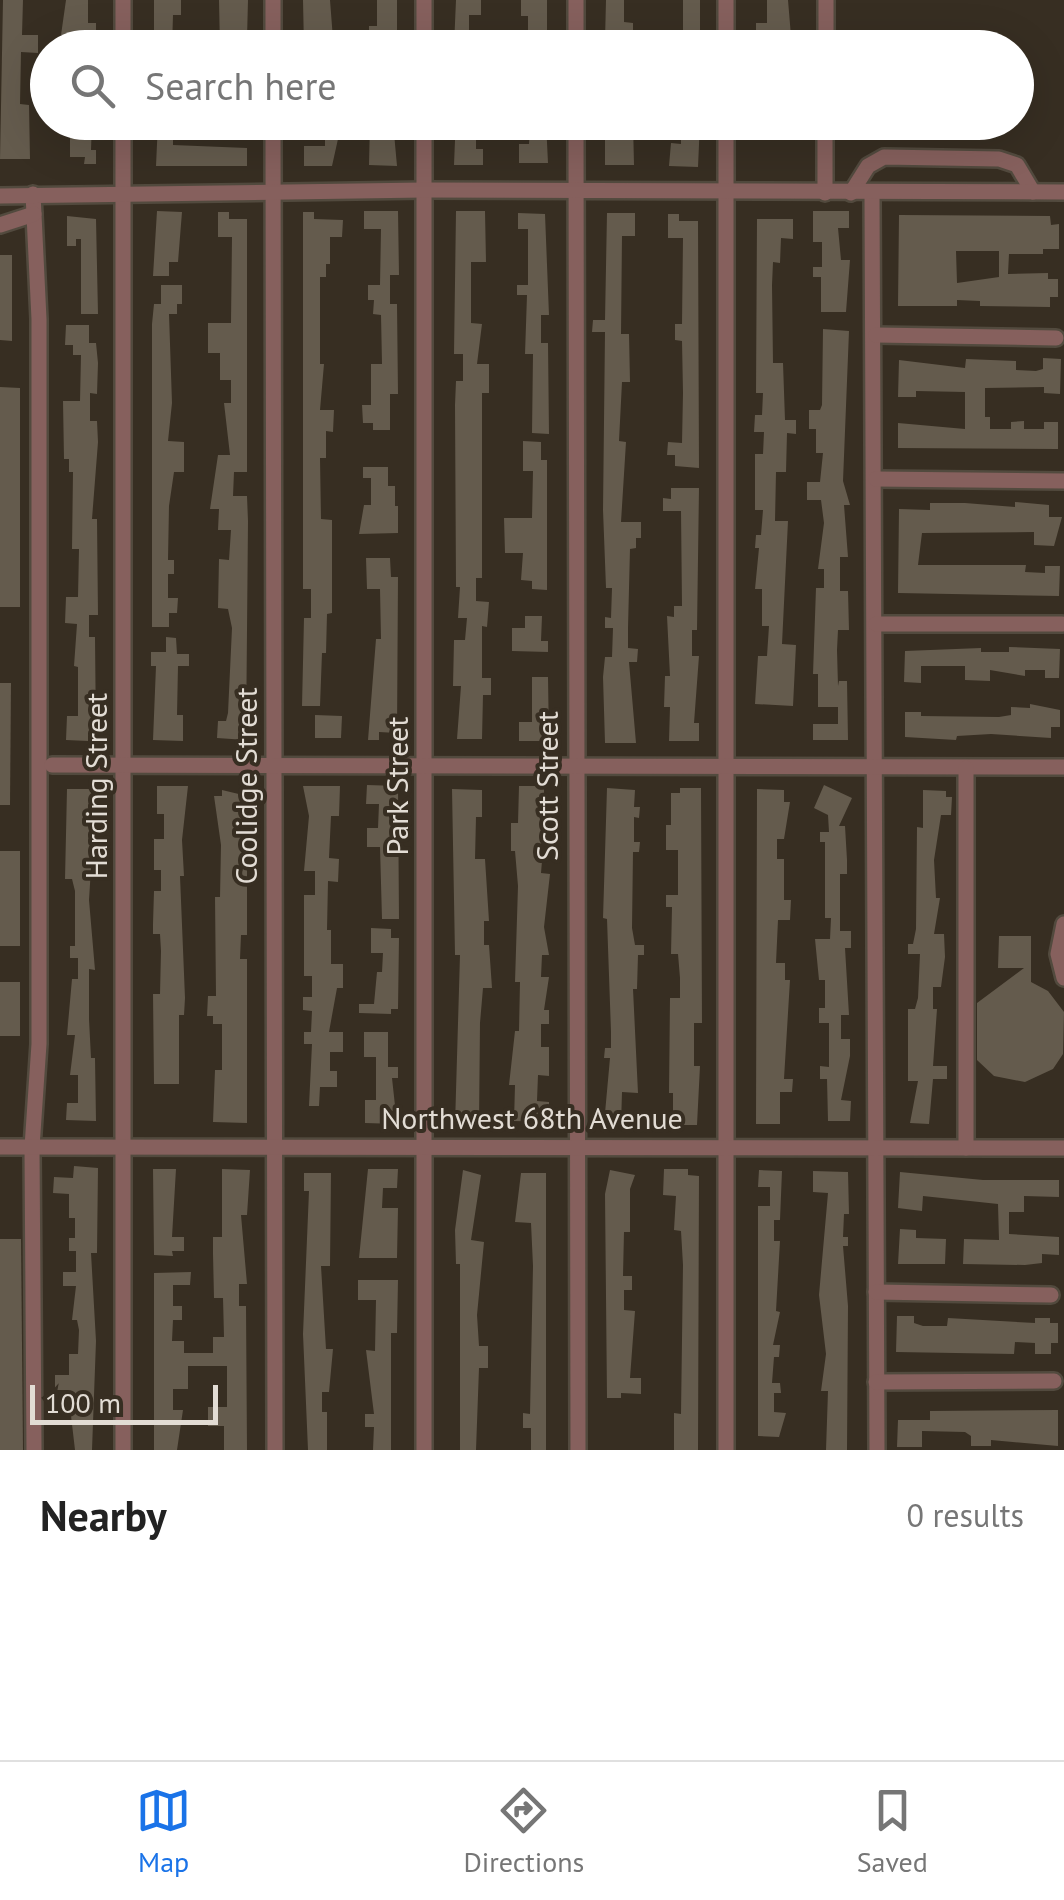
<!DOCTYPE html>
<html lang="en">
<head>
<meta charset="utf-8">
<style>
  body { margin:0; font-family:"PT Sans",sans-serif; background:#f2f2f2; color:#222 }
  .scale { position:absolute; left:30px; bottom:25px; width:188px; box-sizing:border-box; padding-left:10px; border:5px solid #e2dcd4; border-top:0; font-size:28px; line-height:35px; white-space:nowrap; color:#e2dcd4; -webkit-text-stroke:8px #372e22; paint-order:stroke }
  .list { margin:0; padding:0; list-style:none }
  h2 { display:flex; justify-content:space-between; align-items:center; height:130px; margin:0; padding:0 40px; font-size:42px }
  h2 small { font-size:32px; font-weight:400; color:#767676 }
  .icon { flex:none; width:55px; height:55px; fill:none; stroke:currentColor; stroke-width:2; stroke-linecap:round; stroke-linejoin:round }
  .map { position:relative; flex:none; width:1064px; height:1450px; overflow:hidden }
  .search { position:absolute; background:#fff; box-shadow:0 10px 40px #0002; left:30px; right:30px; top:30px; height:110px; display:flex; align-items:center; gap:25px; box-sizing:border-box; padding:0 35px; border-radius:55px; color:#767676; font-size:38px }
  .sheet { height:310px; background:#fff }
  nav { display:flex; justify-content:space-around; align-items:center; box-sizing:border-box; height:140px; border-top:2px solid #e0e0e0; background:#fff; font-size:28px; color:#767676 }
  nav a { display:grid; justify-items:center; gap:5px }
  nav .on { color:#1a73e8 }
  .map>svg:first-child { display:block }
</style>
</head>
<body>
<div class="map">
<svg width="1064" height="1450" viewBox="0 0 1064 1450">
  <rect width="100%" height="100%" fill="#372e22"/>
  <!-- building -->
  <g fill="#645b4d" fill-rule="evenodd">
    <path d="M3,0H23L22,35H38V53L21,52L20,104L29,105L30,159H0Z"/>
    <path d="M66,0H88V23H96V36H85V48H70V35H61Z"/>
    <path d="M154,0H181V15H173L172,48H154Z"/>
    <path d="M219,0H248L247,39H237L236,48H220Z"/>
    <path d="M303,0H330L333,39H322V48H304Z"/>
    <path d="M377,0H397V39H387V48H369V26H377Z"/>
    <path d="M456,0H481V15H469V35H482V48L454,46Z"/>
    <path d="M521,0H547V48H528V16H521Z"/>
    <path d="M606,0H624V22L633,23V48H618V40H605Z"/>
    <rect x="683" y="0" width="17" height="48"/>
    <path d="M767,0H788L792,48H768V40L756,39V23H767Z"/>
    <path d="M70,122H92L91,150H96V164H84L85,157H70Z"/>
    <path d="M158,122H173V145L247,148V166H156Z"/>
    <path d="M370,122H393L397,166L369,165Z"/>
    <path d="M461,122H476V149H483V165H454L455,140H460Z"/>
    <path d="M530,122H546L548,163H519V144H529Z"/>
    <path d="M605,122H633L634,165H605Z"/>
    <path d="M681,122H700L698,167L669,166L671,143L681,144Z"/>
    <path d="M325,139H338L332,166H304V146H325Z"/>
    <path d="M157,211L182,212L178,262H169V276H153Z"/>
    <path d="M364,211H398L399,275H390V304H397L398,394H390V430H373V423H363L362,405H371V364H382L381,315L373,314L374,300H368V285H380L381,229H364Z"/>
    <path d="M456,211H485L486,262H471V323L482,324L477,364H489V393H482V578H476V601L489,602L487,627L482,626V678H491V695H483L482,739H457L461,686H453L454,640H465L467,618H458L460,587H456L455,405L456,381H463V354H454Z"/>
    <path d="M813,211H849V228H838L841,260H850L846,312H821V277H813V267H822V242H813Z"/>
    <path d="M218,212H229V219H247V472H234L233,496H247L248,521L246,740L217,738L218,721H226L228,713L232,628L228,609L218,608L219,559L229,560L231,530H218L219,509H210L218,455H230L224,403H231V380H220V353H208V323H231L232,237H218Z"/>
    <path d="M303,212H314V219L343,220L342,237H330V264H326V277H320V364H324L320,410H334L333,432L326,431V458H320L321,519L332,520V613L327,614L326,653H322L320,706H302L304,618H311V589H303Z"/>
    <path d="M518,213L545,214L549,315H541V343H548L549,434L532,433L533,354H525L527,295H517V285H528V229H518Z"/>
    <path d="M607,213H635V236H622L621,334H629L630,382H622L619,441L626,442L621,522H641V538H636V548L630,549L628,628V648L638,649L637,662H629L636,743H605L603,677L605,657H612L613,628H605V617L611,618L612,588H606L603,510L605,332H592L593,320H605Z"/>
    <path d="M668,214H679V221H698L699,468L675,466V455H667L668,442L682,443L683,393L682,341L675,340V324H682L683,238H668Z"/>
    <path d="M899,215L1050,216L1051,225L1059,224V249H1043V254H1009L1008,274L1048,273V279H1058V297H1050V307L980,306V301L957,300V306H898ZM956,251H999V277L957,283Z"/>
    <path d="M67,216L96,219L98,314H81V239H76V246H67Z"/>
    <path d="M757,219H793V239L781,238L780,263L773,262L772,285L773,363H783L785,420H796V434L787,433L786,472H776L775,521H788L782,644L796,645L793,706L755,704L758,656H767L769,626H762V589H755L759,548H755L756,535H761L763,510H755V454H763L764,432H754L755,415H762L763,393H756Z"/>
    <path d="M0,255H12V341L0,340Z"/>
    <path d="M161,285H182V304H177V314H169L172,403L168,441L184,442V472H174L169,506L168,560H174V574H168V598H178L177,613H169V627H152V324L154,304H161Z"/>
    <path d="M66,325H89V343H96L98,363L97,394L90,393V421H97L98,442L92,519H97L98,615H89V637H95L96,736H88V741L66,740L67,716H78V667L74,666L77,624L65,623L66,597H78L79,549H72L73,472H69V459H64L63,401H80L81,355H73V345H65Z"/>
    <path d="M823,329L849,331L843,481L850,505H844L848,557H840V591H848L849,630H838L837,650L838,686L839,681H847L848,740H813V724H838V707H818V674H813L816,588H824V569H818L824,523L821,500H807V482H820L823,453H816V429H809V410H820L822,405Z"/>
    <path d="M1043,358L1061,359L1060,394L1044,393V387L985,388V417H990V429H1011V422L1024,421V429H1044V422H1058V449L898,448V423L965,429V392L916,391V397H898L899,360L965,368L966,359L1016,361V370L1036,371L1043,369Z"/>
    <path d="M0,387L20,388V607H0Z"/>
    <path d="M523,441L541,442V460H547V590L532,589V581L521,580L523,553H505L504,518H532L533,471H523Z"/>
    <path d="M363,467H388V486H395V506H398V533L359,534L364,505H371V478H363Z"/>
    <path d="M671,488H699L697,630H692V656H699L694,723H699V741H669L670,707H664L665,676H670L667,616L674,617V606H682L681,511H663V498L671,499Z"/>
    <path d="M1015,502L1049,505V517H1062L1054,546L1034,545V532L922,533L918,565H1026L1025,572L1045,573V566H1060L1059,596L898,593L899,509L930,510V503H965L1015,507Z"/>
    <path d="M366,558H390L391,577H398L397,733L379,732V740H368L376,639H381L380,589H367Z"/>
    <path d="M525,616H542L541,641H548V652L512,651V628H525Z"/>
    <path d="M166,637L176,638L177,654H189V666H178L177,715H183V741L153,740L156,666H151V652H166Z"/>
    <path d="M1009,647L1060,649L1059,678H1045V670H1025V676L990,670V681L965,680V666H921V683L904,682L905,651L981,648V652H1009Z"/>
    <path d="M532,677H548L549,741H519V722H532Z"/>
    <path d="M0,683H11L10,805H0Z"/>
    <path d="M1030,704L1060,710V727H1051V738L991,734L957,736L956,740L905,737V712H921V716L999,717L1011,715V707L1030,708Z"/>
    <path d="M315,715L342,716L341,738H315Z"/>
    <path d="M367,785L398,786L399,919H382L380,847H367V828H378L379,804H366Z"/>
    <path d="M824,785L852,798L839,826H845L847,860V874H840V931H851V948H845L849,1015H841V1039H850V1056L841,1100L851,1101L850,1121H828L827,1079H820V1066L829,1067V1023H819V1008H825V980H819L815,939H830L831,918H825V842H820V832H829L828,815L814,808Z"/>
    <path d="M157,786H188L182,840L184,876H180L185,998L184,1015H179V1084H154L153,994H160L161,951L160,934H153V924L154,891H161V870H154V839H164V814H157Z"/>
    <path d="M303,786H340L339,816H331L329,858L339,859L338,882L328,881L327,930H331V964H343V988H337L329,1032H343V1052H330V1071H337V1087H320L319,1106H309L312,1044H304V1032H311L312,1011L303,1010V997H312V976H304V895H315V871H304L309,816Z"/>
    <path d="M519,786H544V801H549V837H544L541,873L550,874L544,927L549,955H542L541,977H549L544,1010H549V1024H541V1047H549V1076L538,1075L537,1101L549,1102V1122L514,1121L515,1085H509L515,1031H519L520,982H515L518,886L515,851H511V823H518Z"/>
    <path d="M607,788L635,790L634,807H640L639,818L634,817V842H640L639,852H633L632,928L635,945H644V955H638L637,989H633L638,1093L622,1092L621,1125L604,1124L610,1058H604L605,1048H611V1032L607,919L603,918Z"/>
    <path d="M680,788H701L702,1023H694V1066H700L697,1125H673V1093H669L670,998H680V978L678,954H671L672,907H666V895H678V850H666V825H671V793H680Z"/>
    <path d="M67,789H96L89,900L95,970L89,969V1019L91,1058H95L96,1121L66,1120L67,1103H78V1075H70L75,1035H67L72,979H78V958H70V946H75V891L72,879H65Z"/>
    <path d="M452,789L482,790V817H476L475,859H485L489,921H484V945H489L492,988H483L480,1023L479,1125H455L460,955H455Z"/>
    <path d="M757,789L784,790V802H790L784,839H777V859H784V900H791L790,920H778L776,963H785V980H790L784,1079H793L792,1092H780V1124H756Z"/>
    <path d="M222,790L247,796V935H241L240,959H247V1123L213,1122L215,1070H222V1024H213V1016H207L208,996H216L215,897H220L221,845L214,796H222Z"/>
    <path d="M923,790L946,791V797H952L951,815H941L934,860L936,898H940L934,934H944L945,957L941,987H933V1009H937L933,1066H947V1079H933L929,1124L910,1123L918,1081H908V1009H915L918,998L920,954H908V944H913L916,929L917,827L923,828Z"/>
    <rect x="0" y="851" width="20" height="95"/>
    <path d="M371,928L391,929V938H399L398,1009H391V1014L359,1013V1004H374L377,972H382L383,953H371Z"/>
    <path d="M999,936H1031V982L1048,991L1064,1012L1063,1054L1053,1069L1025,1082L994,1076L977,1060V1003L1024,968H998Z"/>
    <rect x="0" y="982" width="20" height="54"/>
    <path d="M364,1032H388V1067H398V1078H392L397,1124L365,1123V1100H376V1057H364Z"/>
    <path d="M74,1166L98,1168L97,1253H91L96,1341L92,1450H75L68,1390H55V1375H69V1354H78L79,1330L77,1320H72L76,1286H63V1272H76V1251H69V1238H75V1218H69V1194L53,1193L54,1177L73,1178Z"/>
    <path d="M153,1169H176L172,1237H184V1251H172L173,1256L154,1255Z"/>
    <path d="M222,1169L250,1170L247,1215H241L247,1284H239V1306H246L247,1450H224V1426H208V1407H227V1366H188V1389H173V1410H183L177,1450H154V1273L191,1272L190,1285H173V1306H182V1320H173L172,1341H184V1353H213V1337H224L223,1298H214L213,1254V1237H222Z"/>
    <path d="M368,1169H398L397,1188H383L382,1208H398L397,1258H359Z"/>
    <path d="M664,1169H688V1175L699,1176L698,1450H674V1413L681,1414L683,1265L681,1231L674,1230L676,1196L663,1195Z"/>
    <path d="M463,1170L481,1175L471,1240L484,1242L477,1315L479,1346H488V1368H479L476,1450H460V1264H456L455,1230Z"/>
    <path d="M610,1170L635,1175L630,1189V1232H624L623,1276H632V1290H624V1310L635,1311L630,1378H641V1394L621,1393V1398H607L605,1194Z"/>
    <path d="M759,1170L782,1171L780,1220H774V1241H780L776,1311L780,1312L773,1345H780L779,1357H774L772,1383H780L781,1393H774V1412L786,1413L779,1437L758,1436V1206H770V1187H758Z"/>
    <path d="M813,1171L848,1172L849,1214H844L843,1237H848V1246H843L848,1306L847,1450H826L828,1391H821L826,1354L819,1295L828,1193L813,1192Z"/>
    <path d="M900,1172L983,1180H1059V1197L1024,1196V1212H1009V1234L1059,1237V1255L1042,1254V1263L1025,1265L963,1264L964,1239L999,1240L998,1204L923,1196L922,1211L898,1208Z"/>
    <path d="M304,1173H331L330,1266H321L326,1349H333L329,1392H322V1412H327V1450H308L303,1334L309,1191H304Z"/>
    <path d="M521,1173H546V1450H531V1428H523V1413L530,1414L533,1266L531,1223L515,1222Z"/>
    <path d="M900,1229L916,1230V1238L946,1239L945,1264H898Z"/>
    <path d="M0,1239H21L23,1450H0Z"/>
    <path d="M358,1280H398L397,1333H391V1450H373L374,1427H365V1414H374L366,1350L375,1351L376,1300H358Z"/>
    <path d="M897,1316H914V1323L923,1326H947L948,1318L1035,1323V1318H1050V1323H1058V1343H1051V1354H1035V1343L1015,1342L1014,1354L896,1352Z"/>
    <path d="M1058,1410V1446L991,1440V1446H971V1436L965,1432L922,1431V1447H897L898,1420H930V1411Z"/>
  </g>
  <g fill="none" stroke-linecap="round" stroke-linejoin="round">
    <defs>
      <g id="minor">
        <path d="M123,0V48"/>
        <path d="M424,0V48"/>
        <path d="M726,0V48"/>
        <path d="M273,48V0"/>
        <path d="M576,48V0"/>
        <path d="M826,48V0"/>
        <path d="M123,122V1450"/>
        <path d="M273,122L275,1450"/>
        <path d="M424,122V1450"/>
        <path d="M576,122L578,1450"/>
        <path d="M726,122V1450"/>
        <path d="M825,193V122"/>
        <path d="M851,193L868,166L884,157L999,159L1017,165L1033,192"/>
        <path d="M872,193L877,1450"/>
        <path d="M33,194L39,319V1044L32,1147L34,1450"/>
        <path d="M0,196L424,190L1064,192"/>
        <path d="M0,225L34,214"/>
        <path d="M876,335L1056,338"/>
        <path d="M876,479L1064,481"/>
        <path d="M876,624H1062"/>
        <path d="M52,765L1064,767"/>
        <path d="M1064,924L1058,954L1064,978"/>
        <path d="M0,1147L1064,1148"/>
        <path d="M966,1148V768"/>
        <path d="M876,1292L1051,1295"/>
        <path d="M876,1382L1054,1381"/>
      </g>
    </defs>
    <!-- minor casing -->
    <use href="#minor" stroke="#524a3e" stroke-width="20"/>
    <!-- minor -->
    <use href="#minor" stroke="#86605d" stroke-width="15"/>
  </g>
  <g text-anchor="middle" stroke-width="8" stroke-linejoin="round" paint-order="stroke">
    <!-- street labels -->
    <g font-size="30" fill="#e2dcd4" stroke="#372e22">
      <text transform="translate(97 786) rotate(-90)" y="10">Harding Street</text>
      <text transform="translate(247 786) rotate(-90)" y="10">Coolidge Street</text>
      <text transform="translate(398 786) rotate(-90)" y="10">Park Street</text>
      <text transform="translate(548 786) rotate(-90)" y="10">Scott Street</text>
      <text x="532" y="1129">Northwest 68th Avenue</text>
    </g>
  </g>
</svg>
<div class="scale">100 m</div>
<div class="search"><svg class="icon" aria-label="search" viewBox="0 0 24 24"><circle cx="10" cy="10" r="6"/><path d="M15 15l6 6"/></svg>Search here</div>
</div>
<section class="sheet">
<h2>Nearby<small>0 results</small></h2>
<ul class="list">
</ul>
</section>
<nav>
<a class="on"><svg class="icon" aria-label="map" viewBox="0 0 24 24"><path d="M3 6l6-2 6 2 6-2v14l-6 2-6-2-6 2zM9 4v14M15 6v14"/></svg>Map</a>
<a><svg class="icon" aria-label="directions" viewBox="0 0 24 24"><path d="M12 3l9 9-9 9-9-9zM9 14v-3h6M13 9l2 2-2 2"/></svg>Directions</a>
<a><svg class="icon" aria-label="saved" viewBox="0 0 24 24"><path d="M7 4h10v16l-5-4-5 4z"/></svg>Saved</a>
</nav>
</body>
</html>
